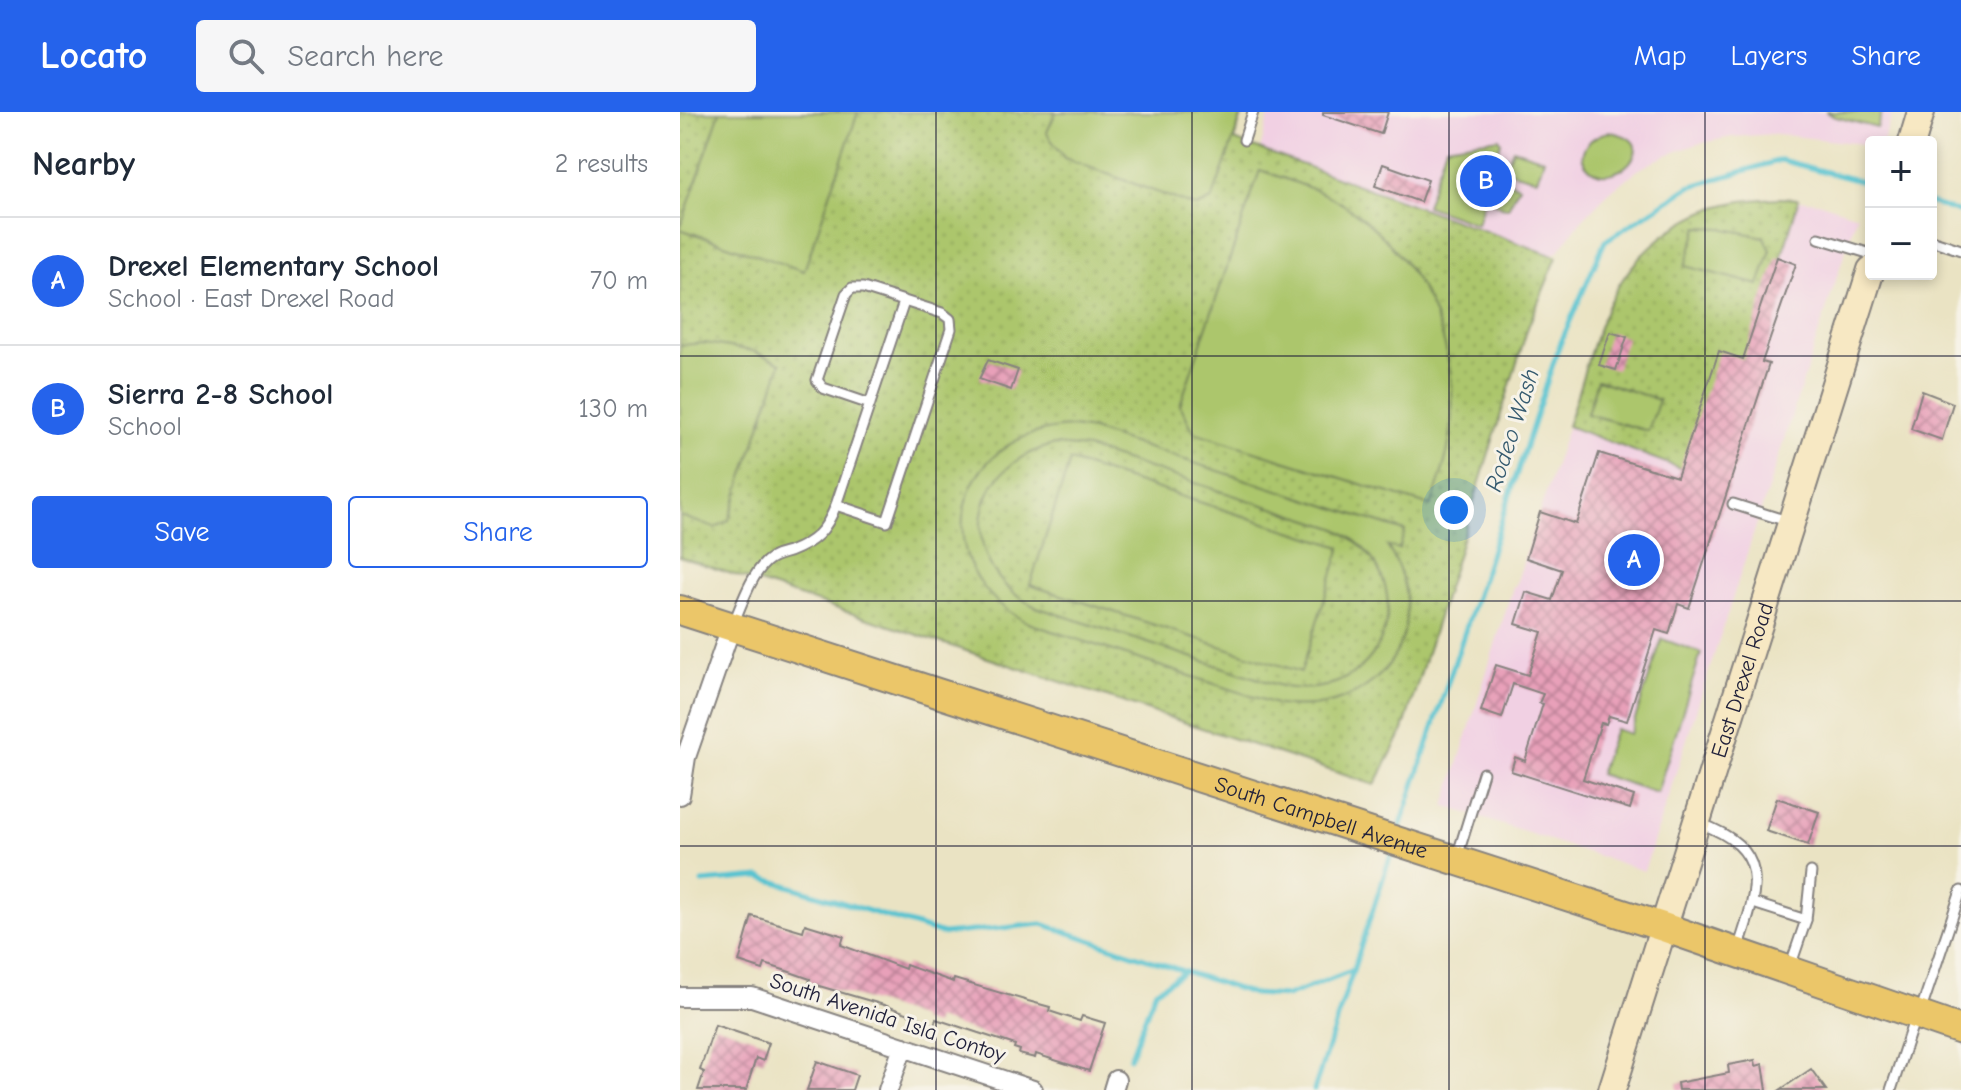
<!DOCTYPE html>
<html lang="en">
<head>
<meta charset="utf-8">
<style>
  body { margin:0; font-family:"Comic Neue",sans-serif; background:#f6f6f7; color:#1f2937 }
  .controls { position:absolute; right:24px; top:24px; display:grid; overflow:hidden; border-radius:8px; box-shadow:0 4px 12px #0003 }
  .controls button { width:72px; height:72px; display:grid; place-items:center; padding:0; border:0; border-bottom:2px solid #e0e1e3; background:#fff; color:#1f2937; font:40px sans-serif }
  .you { position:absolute; left:774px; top:398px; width:28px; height:28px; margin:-20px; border:6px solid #fff; border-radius:50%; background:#1a73e8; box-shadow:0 0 0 12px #1a73e833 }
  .badge { display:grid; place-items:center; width:52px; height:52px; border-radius:50%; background:#2563eb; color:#fff; font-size:26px; font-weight:700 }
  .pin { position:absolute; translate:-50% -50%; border:4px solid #fff; box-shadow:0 2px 8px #0006 }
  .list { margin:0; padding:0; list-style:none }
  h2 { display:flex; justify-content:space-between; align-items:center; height:104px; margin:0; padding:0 32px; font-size:34px }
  h2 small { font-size:26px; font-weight:400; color:#747a83 }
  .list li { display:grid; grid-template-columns:52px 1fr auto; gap:24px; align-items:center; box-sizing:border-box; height:128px; padding:0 32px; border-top:2px solid #e0e1e3 }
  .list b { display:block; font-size:30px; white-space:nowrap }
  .list p { margin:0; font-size:26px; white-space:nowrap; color:#747a83 }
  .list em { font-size:26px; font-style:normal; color:#747a83 }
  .actions { display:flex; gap:16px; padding:24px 32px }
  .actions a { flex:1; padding:18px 0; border:2px solid #2563eb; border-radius:8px; text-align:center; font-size:28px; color:#2563eb }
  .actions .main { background:#2563eb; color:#fff }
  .icon { flex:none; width:44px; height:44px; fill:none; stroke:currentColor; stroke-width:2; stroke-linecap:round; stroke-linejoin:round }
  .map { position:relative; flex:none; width:1281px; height:978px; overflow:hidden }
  header { display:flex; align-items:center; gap:48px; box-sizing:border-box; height:112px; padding:0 40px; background:#2563eb; color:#fff }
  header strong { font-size:38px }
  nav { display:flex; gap:44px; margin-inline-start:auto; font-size:28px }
  .search { width:560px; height:72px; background:#f6f6f7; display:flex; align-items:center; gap:20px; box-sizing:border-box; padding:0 28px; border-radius:8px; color:#747a83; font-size:30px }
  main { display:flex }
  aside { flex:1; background:#fff }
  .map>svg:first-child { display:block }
</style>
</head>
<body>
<header>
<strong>Locato</strong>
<div class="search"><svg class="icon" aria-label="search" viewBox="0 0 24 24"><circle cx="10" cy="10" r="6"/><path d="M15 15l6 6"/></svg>Search here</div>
<nav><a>Map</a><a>Layers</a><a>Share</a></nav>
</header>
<main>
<aside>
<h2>Nearby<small>2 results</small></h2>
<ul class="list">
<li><span class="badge">A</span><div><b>Drexel Elementary School</b><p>School · East Drexel Road</p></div><em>70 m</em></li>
<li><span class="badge">B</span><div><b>Sierra 2-8 School</b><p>School</p></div><em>130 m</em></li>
</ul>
<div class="actions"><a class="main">Save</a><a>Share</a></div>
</aside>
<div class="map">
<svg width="1281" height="978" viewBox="0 0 1281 978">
  <defs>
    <pattern id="grass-dots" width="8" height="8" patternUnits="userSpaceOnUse" patternTransform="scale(2)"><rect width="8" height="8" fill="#acc66c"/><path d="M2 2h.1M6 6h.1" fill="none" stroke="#94aa5e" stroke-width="1.8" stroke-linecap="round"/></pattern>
    <pattern id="building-cross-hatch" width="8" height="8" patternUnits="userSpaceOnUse" patternTransform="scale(2)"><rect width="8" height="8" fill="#e8a0b9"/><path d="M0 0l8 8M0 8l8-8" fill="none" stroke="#bc8298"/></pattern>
  </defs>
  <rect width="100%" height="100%" fill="#f7f3e8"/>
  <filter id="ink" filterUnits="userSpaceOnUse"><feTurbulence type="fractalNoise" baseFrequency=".0125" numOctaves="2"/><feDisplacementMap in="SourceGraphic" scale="16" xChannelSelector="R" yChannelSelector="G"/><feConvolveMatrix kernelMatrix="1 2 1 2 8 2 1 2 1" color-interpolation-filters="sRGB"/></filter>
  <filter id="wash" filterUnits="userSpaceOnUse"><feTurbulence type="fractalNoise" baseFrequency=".006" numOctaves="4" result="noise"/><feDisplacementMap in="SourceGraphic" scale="32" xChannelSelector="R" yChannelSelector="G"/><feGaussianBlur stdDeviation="1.8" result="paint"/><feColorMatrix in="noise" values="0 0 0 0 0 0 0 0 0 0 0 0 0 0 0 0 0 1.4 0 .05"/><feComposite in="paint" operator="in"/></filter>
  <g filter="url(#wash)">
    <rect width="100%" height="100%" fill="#eae3c3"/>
    <!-- built -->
    <g fill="#f1d0e3">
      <path d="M590,0H1213L1203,30H1191V33L1095,22L1052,25L1018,32L986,43L958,58L929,80L901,109L878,140L869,142L580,38Z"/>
      <path d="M1099,86L1138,90L1177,103L964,759L765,694L833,475H835L923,206L939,173L976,130L1014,104L1056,90Z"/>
    </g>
    <!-- grass -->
    <g fill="url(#grass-dots)" stroke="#677454" stroke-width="2">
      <path d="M0,0H563L554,28L877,145L848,215L723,618L695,673L0,445Z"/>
      <path d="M1099,86L1119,87L1037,361L1026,366L887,314C901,274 911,229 929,191C953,141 1002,100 1056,90C1070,87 1085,87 1099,86Z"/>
    </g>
    <!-- park -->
    <g fill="#acc66c" stroke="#677454" stroke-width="2" fill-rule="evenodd">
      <path d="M40,0H178L124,159L0,117Z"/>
      <path d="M376,0H563L532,88L517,95L384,46C379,35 371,31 367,20Z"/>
      <path d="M1146,0H1202L1197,16L1156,5Z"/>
      <path d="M929,20C989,28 932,81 908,55C893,39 913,22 929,20Z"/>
      <path d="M819,26L821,30L797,112L746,94L766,34Z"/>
      <path d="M833,37L864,47L857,67L824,58Z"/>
      <path d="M580,58C608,68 639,77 664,93C734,139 777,222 772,305C771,336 761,365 751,394L514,320L500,293Z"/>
      <path d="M822,67L839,74L828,96L821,95L811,88L815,71Z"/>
      <path d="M1018,115L1041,116L1084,125L1091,138L1079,173L1005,154Z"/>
      <path d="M25,231L73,239L101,251L49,408L35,416L0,404V233Z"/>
      <path d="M917,268L979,288L968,319L907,302Z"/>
      <path d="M392,315L412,318L725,419L719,437L707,434C761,519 697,607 599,593L351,512C241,460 270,319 392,315ZM375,333L407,336L655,416C749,464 708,592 604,575L356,495C274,456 286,351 375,333Z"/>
      <path d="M390,349L661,435L621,560L350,473Z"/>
      <path d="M982,527L1021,541L977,681L919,662L935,617L950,622Z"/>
    </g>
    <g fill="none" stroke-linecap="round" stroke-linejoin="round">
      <!-- stream -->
      <g stroke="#57c3d0" stroke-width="5">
        <path d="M1251,91L1281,101"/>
        <path d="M719,719L878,237L925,129L1009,75L1101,48L1191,72"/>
        <path d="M22,770L80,765L263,822L362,812L573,882L607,884L673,858"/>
        <path d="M450,946L475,879L504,860"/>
        <path d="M634,978L713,736"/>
      </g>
    </g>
    <g id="blocks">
      <!-- building -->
      <g fill="url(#building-cross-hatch)">
        <path d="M643,0H708L701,22L643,3Z"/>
        <path d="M703,52L748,68L740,90L695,74Z"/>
        <path d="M1097,145L1116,152L1082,250L1089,252L1009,496L998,492L989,522L976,518L947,609L929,604L926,612L921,611L903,667L954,684L950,697L831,659L835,645L845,649L863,592L859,591L863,582L833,572L822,606L801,599L816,553L848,563L862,520L836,512L846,480L872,488L882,458L846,446L860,400L896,412L919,341L997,365L1039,239L1063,247Z"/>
        <path d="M930,220L947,225L936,258L919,253Z"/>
        <path d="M308,248L338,258L331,278L299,267Z"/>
        <path d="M1242,279L1273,291L1262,328L1231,317Z"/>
        <path d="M1097,686L1139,700L1128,733L1086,719Z"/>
        <path d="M72,804L123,819L125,812L164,824L161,833L225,857L226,853L273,870L274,867L348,889L370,895L369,899L400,909L402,904L425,911L409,959L356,942L355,946L339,942L340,938L334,936L335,933L256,907L254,913L240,909L241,906L204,893L129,871L130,867L110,860L85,852L83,858L59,850Z"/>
        <path d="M35,913L89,931L83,949L76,946L66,978H18L24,960L20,958Z"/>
        <path d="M1075,948L1076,954L1083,952L1087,978H998L997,971L1049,961L1048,953Z"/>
        <path d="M137,949L177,963L172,978H127Z"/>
        <path d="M1131,957L1146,978H1100Z"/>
      </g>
    </g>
  </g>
  <g filter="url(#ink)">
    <use href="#blocks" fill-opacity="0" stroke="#86827f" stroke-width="2"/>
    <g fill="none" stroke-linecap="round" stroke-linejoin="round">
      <defs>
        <g id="lane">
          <path d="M564,28L573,0"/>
          <path d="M1139,126L1191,142"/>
          <path d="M1251,128L1281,138"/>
          <path d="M190,292L143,276L137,268L166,182L172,176H183L262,201L270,207L271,217L207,410L156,393L224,190"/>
          <path d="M1053,392L1107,409"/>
          <path d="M53,512C62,492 70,465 86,450C92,444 101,442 109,440C135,430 146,419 156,393"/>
          <path d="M1019,711C1093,738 1078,776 1058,837"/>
          <path d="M777,745L803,661"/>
          <path d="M1073,791L1126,808L1110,855"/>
          <path d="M1126,808L1131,760"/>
          <path d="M1240,901L1281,779"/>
          <path d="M1211,978L1235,905"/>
        </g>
        <g id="street">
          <path d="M0,683L6,645L51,515"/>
          <path d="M0,885H72L353,978"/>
          <path d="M208,978L223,935"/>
          <path d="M433,978L436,968"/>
        </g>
        <g id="secondary">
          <path d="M1232,30L1241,0"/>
          <path id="s1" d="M932,978L1191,158"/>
        </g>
        <g id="primary">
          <path id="s2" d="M0,498L983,815L1281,918"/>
        </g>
      </defs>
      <!-- lane casing -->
      <use href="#lane" stroke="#86827f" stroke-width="13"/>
      <!-- street casing -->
      <use href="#street" stroke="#86827f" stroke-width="22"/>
      <!-- secondary casing -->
      <use href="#secondary" stroke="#86827f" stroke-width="30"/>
      <!-- primary casing -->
      <use href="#primary" stroke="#86827f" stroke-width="32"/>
      <!-- lane -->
      <use href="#lane" stroke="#fff" stroke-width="9"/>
      <!-- street -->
      <use href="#street" stroke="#fff" stroke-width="18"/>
      <!-- secondary -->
      <use href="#secondary" stroke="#f7e8c3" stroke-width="26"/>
      <!-- primary -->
      <use href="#primary" stroke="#ebc669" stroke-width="28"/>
    </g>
  </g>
  <!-- grid -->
  <path fill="none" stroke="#22223b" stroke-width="2" stroke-opacity="0.55" d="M256,0V978M512,0V978M769,0V978M1025,0V978M0,244H1281M0,489H1281M0,734H1281"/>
  <g text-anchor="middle" stroke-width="6" stroke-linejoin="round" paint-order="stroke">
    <!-- street labels -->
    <g font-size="22" fill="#22223b" stroke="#f7f3e8">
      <text dy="8" stroke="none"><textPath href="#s1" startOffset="430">East Drexel Road</textPath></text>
      <text dy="8" stroke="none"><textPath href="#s2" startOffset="674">South Campbell Avenue</textPath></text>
      <text transform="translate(208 905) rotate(18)" y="8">South Avenida Isla Contoy</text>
    </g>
    <!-- water labels -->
    <g font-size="24" font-style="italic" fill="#355a6f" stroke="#f7f3e8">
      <text transform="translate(832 318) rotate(-72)" y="8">Rodeo Wash</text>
    </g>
  </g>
</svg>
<div class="controls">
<button>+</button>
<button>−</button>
</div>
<div class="you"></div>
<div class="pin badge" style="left:954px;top:448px">A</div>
<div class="pin badge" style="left:806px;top:69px">B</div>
</div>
</main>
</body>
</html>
